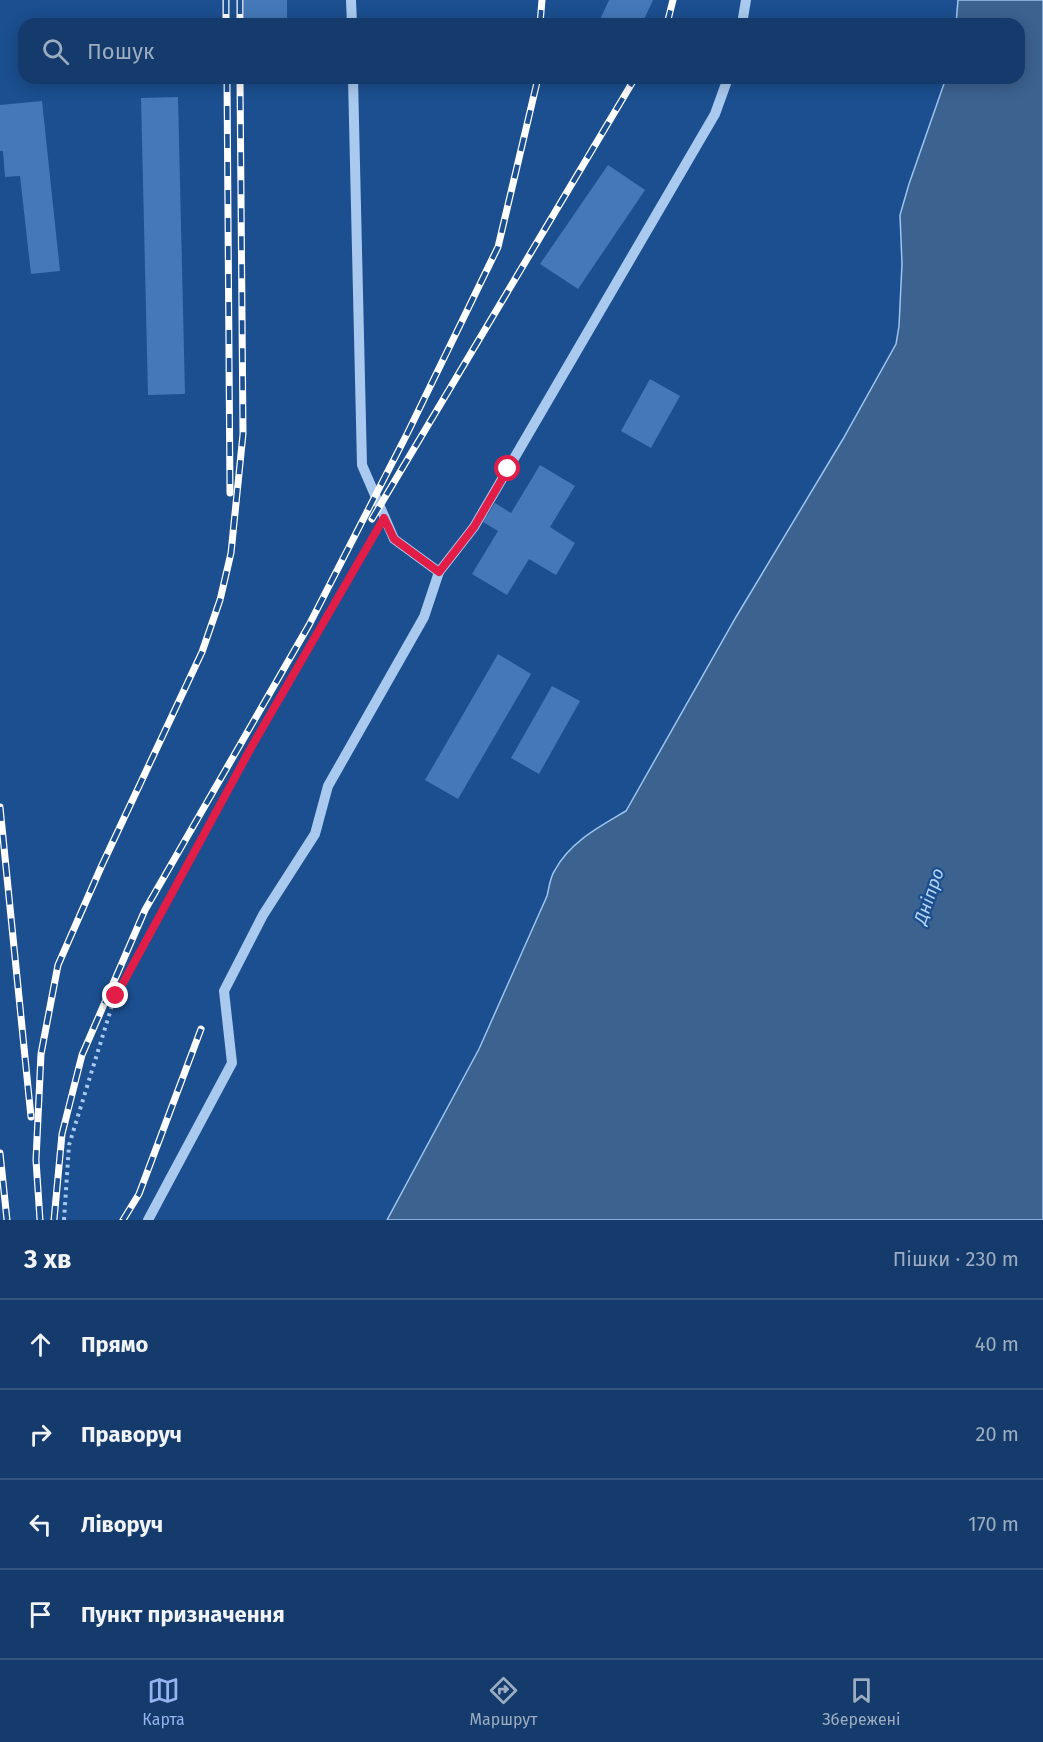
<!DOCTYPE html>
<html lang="uk">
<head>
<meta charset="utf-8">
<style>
  body { margin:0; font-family:"Fira Sans",sans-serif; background:#1d4271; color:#f1f3f6 }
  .stop { position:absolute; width:18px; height:18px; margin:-14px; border:4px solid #e11d48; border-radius:50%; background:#fff }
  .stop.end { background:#e11d48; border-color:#fff; box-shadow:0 2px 6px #0008 }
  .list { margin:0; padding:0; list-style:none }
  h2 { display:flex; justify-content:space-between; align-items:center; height:78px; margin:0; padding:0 24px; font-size:26px }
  h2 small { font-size:20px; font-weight:400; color:#9dadc1 }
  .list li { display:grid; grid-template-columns:39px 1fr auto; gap:18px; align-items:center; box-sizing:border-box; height:90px; padding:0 24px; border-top:2px solid #33557e }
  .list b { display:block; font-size:22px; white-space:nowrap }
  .list em { font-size:20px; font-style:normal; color:#9dadc1 }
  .icon { flex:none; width:33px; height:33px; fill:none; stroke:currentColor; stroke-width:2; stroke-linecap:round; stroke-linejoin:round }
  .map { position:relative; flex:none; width:1043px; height:1220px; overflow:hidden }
  .search { position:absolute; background:#143b6b; box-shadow:0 3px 15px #0003; left:18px; right:18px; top:18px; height:66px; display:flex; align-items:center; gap:15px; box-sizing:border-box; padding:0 21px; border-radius:18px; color:#9dadc1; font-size:22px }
  .sheet { height:438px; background:#143b6b }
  nav { display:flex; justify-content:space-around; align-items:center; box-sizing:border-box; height:84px; border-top:2px solid #33557e; background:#143b6b; font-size:16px; color:#9dadc1 }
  nav a { display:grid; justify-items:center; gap:3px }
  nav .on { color:#95b2f1 }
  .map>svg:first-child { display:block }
</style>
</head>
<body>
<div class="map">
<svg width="1043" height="1220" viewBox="0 0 1043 1220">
  <rect width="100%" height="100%" fill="#1b4f8f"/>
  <!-- water -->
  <path fill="#3c6290" stroke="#9cc4f0" stroke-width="1.5" d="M958,0H1043V1220H387L479,1049L547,896C549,888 550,877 555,870C570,842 599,827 626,811L736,617L843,439L896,344L899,326L902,264L900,215L909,184L946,78H1019V24H956Z"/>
  <!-- building -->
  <g fill="#4478b7">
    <rect x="244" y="0" width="43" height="24"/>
    <path d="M609,0H653L642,24H598Z"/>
    <path d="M178,97L185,394L148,395L141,98Z"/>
    <path d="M42,101L60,271L31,274L20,176L5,177L3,151H0V105Z"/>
    <path d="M608,165L645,190L578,289L540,264Z"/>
    <path d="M650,379L680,396L651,448L621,431Z"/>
    <path d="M540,465L575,486L550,527L575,543L556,575L529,559L507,595L472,574L498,531L483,522L495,503L511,513Z"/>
    <path d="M498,654L531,674L458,799L425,780Z"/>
    <path d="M552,686L580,701L539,774L511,758Z"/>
  </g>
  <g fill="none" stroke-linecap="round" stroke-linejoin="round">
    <!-- path -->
    <path stroke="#a9c9ee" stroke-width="4" stroke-dasharray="3 4.5" stroke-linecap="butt" d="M64,1220L69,1145L115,996L252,746L375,534"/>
    <!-- minor -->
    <g stroke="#a9c9ee" stroke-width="10">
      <path d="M351,0L352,24"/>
      <path d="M742,24L746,0"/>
      <path d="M353,78L362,465L394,539L439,572"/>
      <path d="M148,1220L232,1063L224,991L263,915L315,834L328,786L424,617L439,572L474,527L715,114L728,78"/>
    </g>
    <defs>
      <g id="rail">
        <path d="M226,0V24"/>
        <path d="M240,0V24"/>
        <path d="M540,24L542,0"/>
        <path d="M667,24L673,0"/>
        <path d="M227,78L230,493"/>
        <path d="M372,519L635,78"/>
        <path d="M0,807L31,1117"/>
        <path d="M0,1153L7,1220"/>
        <path d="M40,1220L36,1160L41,1054L58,965L102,865L202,652L220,600L231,553L243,434L240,78"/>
        <path d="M54,1220L62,1134L82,1055L145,910L309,625L408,432L498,247L538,78"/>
        <path d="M123,1220L139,1194L201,1029"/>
      </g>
    </defs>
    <!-- rail casing -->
    <use href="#rail" stroke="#fff" stroke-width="7"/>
    <!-- rail -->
    <use href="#rail" stroke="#1b4f8f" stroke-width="4.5" stroke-dasharray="14" stroke-linecap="butt"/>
  </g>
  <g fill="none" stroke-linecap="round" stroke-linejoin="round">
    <!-- route -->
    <path stroke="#e11d48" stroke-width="8" d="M116,996L252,746L384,518L394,539L439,572L474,527L508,469"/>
  </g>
  <g text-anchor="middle" stroke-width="4.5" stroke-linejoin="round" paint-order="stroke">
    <!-- water labels -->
    <g font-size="18" font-style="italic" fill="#b5d3f5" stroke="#1b4f8f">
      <text transform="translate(929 896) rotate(-71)" y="6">Дніпро</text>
    </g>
  </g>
</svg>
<div class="stop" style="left:508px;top:469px"></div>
<div class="stop end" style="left:116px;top:996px"></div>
<div class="search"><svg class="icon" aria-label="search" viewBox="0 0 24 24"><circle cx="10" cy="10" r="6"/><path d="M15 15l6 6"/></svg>Пошук</div>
</div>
<section class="sheet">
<h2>3 хв<small>Пішки · 230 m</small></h2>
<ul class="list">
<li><svg class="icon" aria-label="ahead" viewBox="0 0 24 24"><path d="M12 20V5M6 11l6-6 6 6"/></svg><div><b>Прямо</b></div><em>40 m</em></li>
<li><svg class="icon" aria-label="right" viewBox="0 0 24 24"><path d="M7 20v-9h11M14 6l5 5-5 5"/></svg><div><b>Праворуч</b></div><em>20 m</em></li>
<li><svg class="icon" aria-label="left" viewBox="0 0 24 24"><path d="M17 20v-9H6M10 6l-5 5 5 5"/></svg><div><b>Ліворуч</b></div><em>170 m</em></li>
<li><svg class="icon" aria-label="arrive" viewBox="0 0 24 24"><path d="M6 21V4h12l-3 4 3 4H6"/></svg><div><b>Пункт призначення</b></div></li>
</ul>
</section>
<nav>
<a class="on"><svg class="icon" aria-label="map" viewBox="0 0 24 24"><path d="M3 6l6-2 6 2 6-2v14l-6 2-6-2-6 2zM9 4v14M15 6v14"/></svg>Карта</a>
<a><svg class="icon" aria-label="directions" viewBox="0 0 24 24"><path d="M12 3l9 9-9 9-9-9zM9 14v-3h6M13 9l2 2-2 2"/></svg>Маршрут</a>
<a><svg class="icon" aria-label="saved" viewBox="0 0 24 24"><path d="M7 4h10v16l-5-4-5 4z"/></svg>Збережені</a>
</nav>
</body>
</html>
